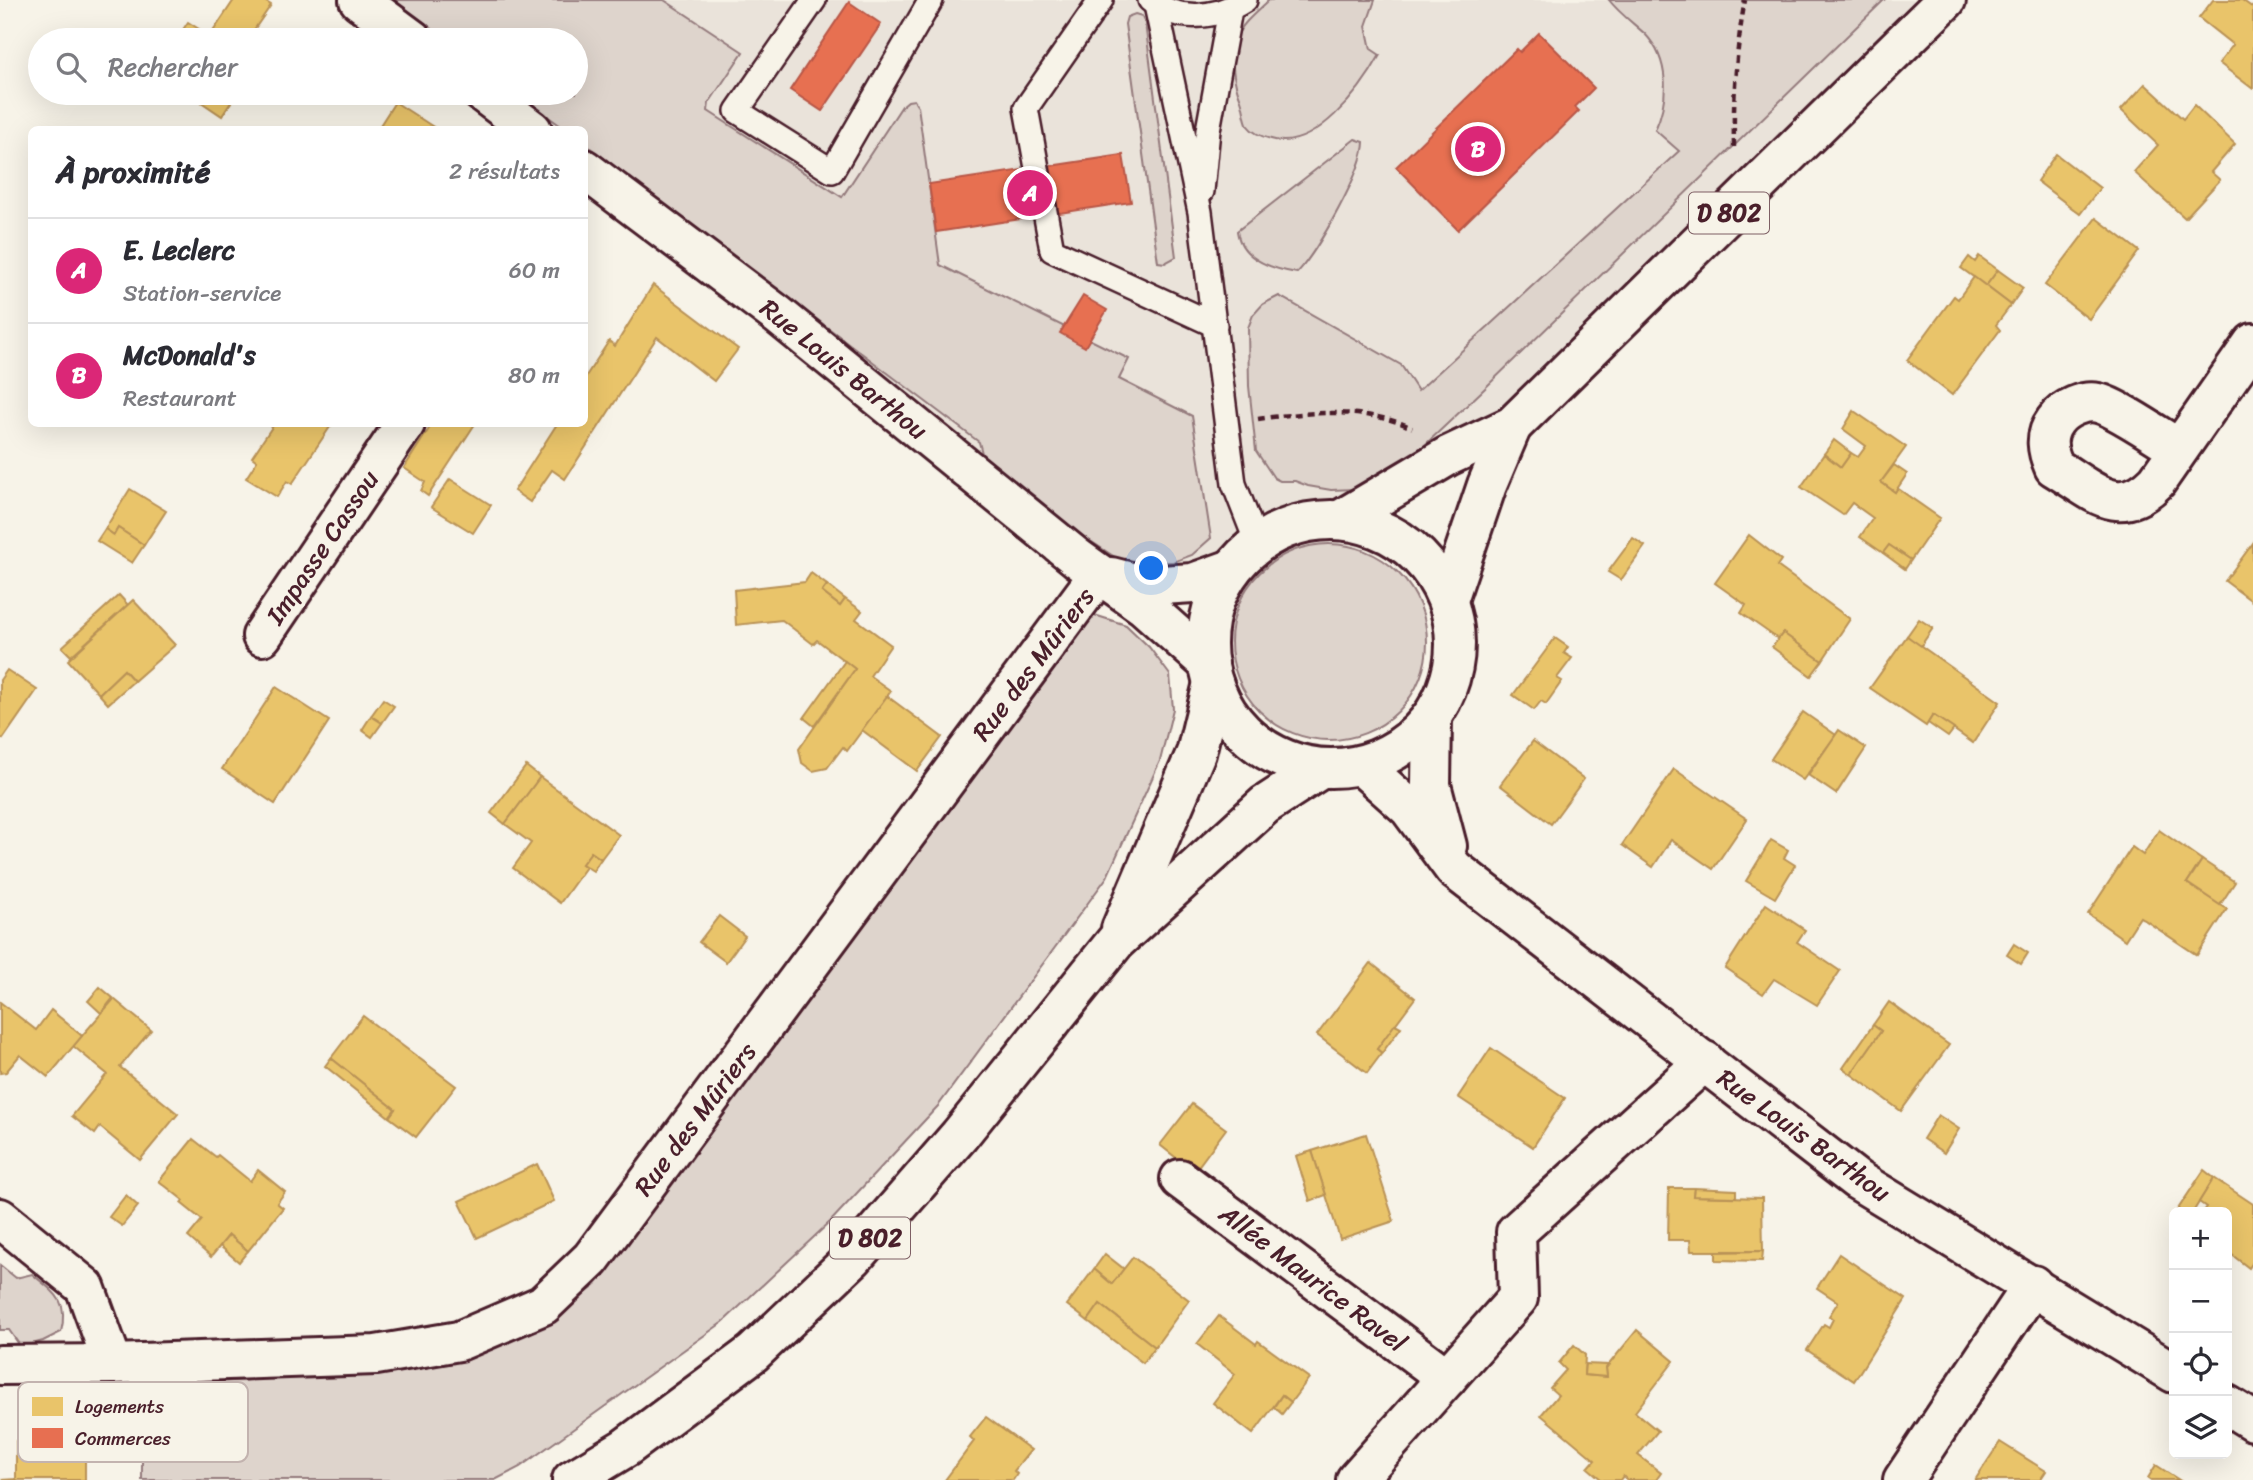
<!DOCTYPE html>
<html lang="fr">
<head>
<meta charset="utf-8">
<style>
  body { margin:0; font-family:Sriracha,sans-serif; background:#f7f7f7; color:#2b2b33 }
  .controls { position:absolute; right:21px; bottom:21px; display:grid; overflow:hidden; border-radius:10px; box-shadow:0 7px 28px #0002 }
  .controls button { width:63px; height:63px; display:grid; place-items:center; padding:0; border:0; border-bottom:2px solid #e1e1e2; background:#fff; color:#2b2b33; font:35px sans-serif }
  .you { position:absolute; left:1152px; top:569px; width:24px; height:24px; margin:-18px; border:5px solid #fff; border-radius:50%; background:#1a73e8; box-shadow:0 0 0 10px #1a73e833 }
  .badge { display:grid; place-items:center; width:46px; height:46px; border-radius:50%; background:#db2777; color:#fff; font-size:23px; font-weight:700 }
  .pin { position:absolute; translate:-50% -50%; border:4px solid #fff; box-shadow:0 2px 7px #0006 }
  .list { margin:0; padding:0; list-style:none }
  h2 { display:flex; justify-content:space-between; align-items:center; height:91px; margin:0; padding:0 28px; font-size:30px }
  h2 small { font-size:23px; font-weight:400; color:#7c7c81 }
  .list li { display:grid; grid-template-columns:46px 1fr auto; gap:21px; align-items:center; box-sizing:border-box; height:105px; padding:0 28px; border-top:2px solid #e1e1e2 }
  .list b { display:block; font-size:26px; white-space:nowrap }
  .list p { margin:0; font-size:23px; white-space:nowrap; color:#7c7c81 }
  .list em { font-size:23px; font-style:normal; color:#7c7c81 }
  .icon { flex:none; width:38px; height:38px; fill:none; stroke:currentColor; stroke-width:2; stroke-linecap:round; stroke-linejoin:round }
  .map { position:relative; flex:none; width:2253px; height:1480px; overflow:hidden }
  .search { position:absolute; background:#fff; box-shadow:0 7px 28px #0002; left:28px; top:28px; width:560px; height:77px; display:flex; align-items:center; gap:18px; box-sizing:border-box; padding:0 24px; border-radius:38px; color:#7c7c81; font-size:26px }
  .panel { position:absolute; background:#fff; box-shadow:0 7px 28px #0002; left:28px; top:126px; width:560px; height:301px; border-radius:10px }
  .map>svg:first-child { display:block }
</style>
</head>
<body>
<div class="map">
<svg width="2253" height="1480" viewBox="0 0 2253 1480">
  <rect width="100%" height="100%" fill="#f7f3e8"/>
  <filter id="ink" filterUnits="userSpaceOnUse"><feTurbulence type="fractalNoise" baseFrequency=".0143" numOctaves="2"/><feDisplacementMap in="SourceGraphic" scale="14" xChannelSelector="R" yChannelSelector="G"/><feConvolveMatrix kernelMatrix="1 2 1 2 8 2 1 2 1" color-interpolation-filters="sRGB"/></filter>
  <g filter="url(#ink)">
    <!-- built -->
    <path fill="#eae3da" d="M359,0H1946L1512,426L1340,520L1311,521L1283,530L1257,544L1232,569L1146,586L585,169L584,130L532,129L483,93H576V40H413Z"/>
    <!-- green -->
    <g fill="#ded4cc" stroke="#947a7c" stroke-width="2">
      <path d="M393,0H664L743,52L709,103L708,111L842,197L902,106L908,101L914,100L918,106L940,265L1129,359L1119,379L1192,416L1211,538L1192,555L1173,562L1124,563L1069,527L983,457L979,442L585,144L584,130L565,129L516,93H576V40H446Z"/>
      <path d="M1269,0H1375L1366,26L1371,49L1380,55C1362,88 1314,153 1271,139C1263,137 1253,133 1248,126C1244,118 1244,108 1241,100C1233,81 1229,56 1237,36C1243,22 1258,11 1269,0Z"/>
      <path d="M1609,0H1884L1481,392L1393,475L1373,485L1354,489L1331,490L1308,486L1295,481H1280L1274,478L1256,451L1249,386L1248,328L1253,315L1263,304L1279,296L1401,365L1418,391L1679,151L1655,130C1669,99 1670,60 1645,34C1633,23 1619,13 1609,0Z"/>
      <path d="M1135,14L1142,16L1145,23L1176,257L1165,263L1158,262L1125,24L1127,17Z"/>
      <path d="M1355,139L1364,142C1364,169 1317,252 1297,273C1272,269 1241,259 1237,231Z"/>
      <circle cx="1329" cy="642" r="98"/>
      <path d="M1088,613L1126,625L1149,647L1170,675L1173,709L1160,761L1107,877L938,1106L830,1222L723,1322L520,1467L495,1480H142V1386L380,1373L462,1355L532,1332L595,1286Z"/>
      <path d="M0,1265L16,1278L32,1274C55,1293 69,1300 61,1332L43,1341L21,1347L9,1330H0Z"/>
    </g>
    <!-- homes -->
    <g fill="#e9c46a" stroke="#b99257" stroke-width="2">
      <path d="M234,0H263L271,5L247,40H176L188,22L210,36Z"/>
      <path d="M2213,0H2242L2253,8V89L2219,63L2233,45L2199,18Z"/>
      <path d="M2145,84L2183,119L2194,105L2235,144L2211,172L2220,180L2185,218L2134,172L2158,145L2121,110Z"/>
      <path d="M188,93H237L222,116Z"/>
      <path d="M395,102L435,128L434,130H377Z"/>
      <path d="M2056,154L2100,188L2080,214L2037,181Z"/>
      <path d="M2096,218L2139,251L2089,319L2045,285Z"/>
      <path d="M1979,256L1998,270L1986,286L1961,268L1969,257L1975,262Z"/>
      <path d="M1998,270L2023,288L2011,305L1986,286Z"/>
      <path d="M1974,277L2011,305L1996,325L2000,330L1952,395L1907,360L1954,296L1958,299Z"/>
      <path d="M653,285L738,349L714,381L657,337L565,479L552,470L530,502L514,491L557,424H584V379L609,341L615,346Z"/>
      <path d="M1854,411L1906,447L1881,482L1895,492L1897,488L1940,518L1911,560L1889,545L1883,553L1860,537L1873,518L1852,503L1843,515L1801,487L1824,454L1841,467L1851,453L1858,457L1866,446L1843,429Z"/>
      <path d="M274,424H332L292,484L287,481L277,497L246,478L257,461L252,457Z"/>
      <path d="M432,424H475L428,496L421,491L425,482L404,468Z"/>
      <path d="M1834,440L1851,453L1841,467L1824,454Z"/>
      <path d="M1894,465L1907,474L1895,492L1881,482Z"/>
      <path d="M450,479L491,505L473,533L431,507Z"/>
      <path d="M130,489L166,511L144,545L118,528L114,535L105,529Z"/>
      <path d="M118,528L144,545L132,563L97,541L105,529L114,535Z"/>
      <path d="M1749,535L1781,560L1777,566L1850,619L1822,661L1783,633L1778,639L1741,613L1746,605L1715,583Z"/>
      <path d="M1633,538L1645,546L1621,580L1608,572Z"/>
      <path d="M2253,543V602L2225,581Z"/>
      <path d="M1889,545L1911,560L1905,569L1883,553Z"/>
      <path d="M811,573L827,585L822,592L840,606L845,599L862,611L856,619L891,645L870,676L891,691L847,751L843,747L827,768L813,771L802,763L799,749L855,669L817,640L813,644L782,620L736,625L734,590L805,582Z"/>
      <path d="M827,585L845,599L840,606L822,592Z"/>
      <path d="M119,595L128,605L71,656L62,647Z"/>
      <path d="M133,600L175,645L134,681L124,670L99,694L68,660Z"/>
      <path d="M1919,619L1933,628L1920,647L1907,636Z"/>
      <path d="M1783,633L1822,661L1811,676L1772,647Z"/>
      <path d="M1907,636L2000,702L1973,743L1933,715L1926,726L1870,688Z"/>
      <path d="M1555,638L1568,647L1564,653L1572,658L1557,678L1562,681L1546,704L1541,701L1534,710L1513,695Z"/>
      <path d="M845,661L855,669L814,726L804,718Z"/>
      <path d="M7,670L37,690L3,739L0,737V680Z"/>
      <path d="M124,670L134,681L108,704L99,694Z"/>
      <path d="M276,687L329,721L275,804L222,769Z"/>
      <path d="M887,696L942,737L917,771L862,730Z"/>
      <path d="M383,699L394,706L382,723L371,716Z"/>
      <path d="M1803,712L1836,735L1803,780L1771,759Z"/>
      <path d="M1933,715L1954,729L1948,737L1928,723Z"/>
      <path d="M371,716L382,723L372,737L362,730Z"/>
      <path d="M1839,730L1866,748L1836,794L1808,775Z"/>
      <path d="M1533,741L1584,779L1551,824L1500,785Z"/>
      <path d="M526,766L540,777L505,824L491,813Z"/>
      <path d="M1674,769L1747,819L1713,869L1671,840L1653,867L1622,845Z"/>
      <path d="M540,777L619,835L601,859L591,852L582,864L586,867L560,903L513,868L531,843L505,824Z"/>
      <path d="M2159,830L2202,860L2187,883L2227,909L2197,955L2140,917L2125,940L2088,914L2132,847L2143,855Z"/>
      <path d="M1771,840L1788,850L1784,858L1795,865L1775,898L1746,881Z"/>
      <path d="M591,852L601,859L593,871L582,864Z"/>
      <path d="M2202,860L2235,882L2220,905L2187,883Z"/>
      <path d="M1766,904L1805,930L1797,942L1840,971L1817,1005L1774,979L1763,994L1725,968Z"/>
      <path d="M719,916L745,936L726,962L699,942Z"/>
      <path d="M2014,944L2028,953L2021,964L2007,955Z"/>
      <path d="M1371,963L1415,998L1377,1049L1382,1053L1367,1073L1317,1035Z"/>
      <path d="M100,987L113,998L101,1013L88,1001Z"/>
      <path d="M114,999L151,1030L120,1067L178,1114L140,1160L100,1127L95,1134L72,1116L107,1074L73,1046Z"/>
      <path d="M0,1002L36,1030L51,1010L82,1036L48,1077L20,1055L6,1072L0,1073Z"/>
      <path d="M1889,1002L1949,1045L1901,1111L1851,1074L1881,1031L1873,1025Z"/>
      <path d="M363,1016L456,1086L416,1137L389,1117L395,1109L331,1058Z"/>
      <path d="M1395,1024L1401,1027L1382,1053L1377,1049Z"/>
      <path d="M1873,1025L1881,1031L1851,1074L1843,1068Z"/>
      <path d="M1491,1048L1565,1098L1533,1147L1458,1097Z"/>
      <path d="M331,1058L395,1109L389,1117L325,1066Z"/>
      <path d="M1192,1104L1226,1129L1194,1172L1160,1145Z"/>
      <path d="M1938,1115L1959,1129L1944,1153L1923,1139Z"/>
      <path d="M1366,1134L1394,1221L1340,1239L1312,1151Z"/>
      <path d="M193,1139L216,1157L218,1155L250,1181L258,1170L285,1192L277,1203L283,1208L248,1251L229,1235L211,1257L188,1237L202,1220L181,1203L183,1200L159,1181Z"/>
      <path d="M1312,1151L1326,1195L1310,1201L1296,1156Z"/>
      <path d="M537,1164L554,1201L477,1238L459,1201Z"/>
      <path d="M2204,1170L2214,1178L2193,1212H2176Z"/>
      <path d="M2214,1178L2253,1204V1262L2249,1268L2227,1251L2228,1246L2227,1212H2202L2206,1207L2199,1202Z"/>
      <path d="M1669,1188H1694L1693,1196L1762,1198L1763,1251H1691L1690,1240H1668Z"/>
      <path d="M1694,1188L1736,1190V1197L1693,1196Z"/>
      <path d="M126,1195L138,1206L122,1226L109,1217Z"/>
      <path d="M229,1235L248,1251L239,1262L220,1246Z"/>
      <path d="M1763,1251L1762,1261L1716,1260V1252Z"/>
      <path d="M1105,1254L1124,1269L1112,1284L1094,1269Z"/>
      <path d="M1839,1254L1906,1299L1854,1381L1807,1350L1824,1324L1829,1327L1833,1319L1829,1316L1838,1302L1817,1288Z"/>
      <path d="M1133,1257L1189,1300L1155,1347L1100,1304L1088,1321L1067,1305L1094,1269L1112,1284Z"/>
      <path d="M1100,1304L1155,1347L1143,1363L1088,1321Z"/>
      <path d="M1219,1316L1256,1344L1258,1341L1309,1378L1291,1402L1282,1395L1253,1434L1213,1403L1235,1374L1197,1344Z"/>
      <path d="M1637,1330L1674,1361L1635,1412L1658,1431L1638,1455L1661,1473L1656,1480H1627L1623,1476L1620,1480H1602L1588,1468L1595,1460L1541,1415L1558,1395L1550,1388L1566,1370L1559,1363L1574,1345L1585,1355L1584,1375L1607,1377L1606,1368Z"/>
      <path d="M1585,1364L1608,1365L1606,1368L1607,1377L1584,1375Z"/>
      <path d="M1282,1395L1291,1402L1282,1414L1274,1407Z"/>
      <path d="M986,1417L1031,1450L1014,1471L1017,1474L1013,1480H945L974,1441L970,1437Z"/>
      <path d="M16,1441H42L43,1451H85V1480H0L16,1479Z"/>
      <path d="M2000,1442L2046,1471L2040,1480H1975Z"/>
      <path d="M2156,1465L2179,1480H2151L2148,1478Z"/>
    </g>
    <!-- shops -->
    <g fill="#e76f51" stroke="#b85746" stroke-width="2">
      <path d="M849,2L881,24L822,111L790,90Z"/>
      <path d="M1539,33L1594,88L1575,107L1579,111L1458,230L1396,167L1517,49L1520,52Z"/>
      <path d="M1123,155L1131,202L936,232L929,184Z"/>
      <path d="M1083,296L1107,310L1085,347L1060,333Z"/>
    </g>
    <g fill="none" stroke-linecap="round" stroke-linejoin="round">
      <defs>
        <g id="service">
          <path d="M814,0L737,111L832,171L931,0"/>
          <path d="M1101,0L1026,108L1052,250L1215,325"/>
          <path d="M1150,0C1178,23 1217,18 1245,0"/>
          <path d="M1156,5L1200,212L1234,484L1257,543"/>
          <path d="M1202,191L1208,130L1230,10"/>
        </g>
        <g id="minor">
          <path d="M359,0L413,40"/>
          <path d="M483,93L532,130"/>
          <path d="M584,169L778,315L1077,558L1144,606L1209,664"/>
          <path d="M2179,449C2161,438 2116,407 2098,403C2084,400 2064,408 2055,421C2044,436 2047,451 2054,467C2093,490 2118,521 2157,481L2253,343"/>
          <path d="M1111,577L1146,586L1193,583L1232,569"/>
          <path d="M262,636L405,424"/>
          <path d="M1432,718L1431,785L1447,846"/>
          <path d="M1361,765L1409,808L1454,869L1857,1180L2174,1373"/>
          <path d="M1180,1179L1447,1378"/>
          <path d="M0,1218L85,1287L113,1364"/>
          <path d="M0,1365L113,1364L376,1355L459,1341L543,1305L591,1259L1099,574"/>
          <path d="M2227,1405L2253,1421"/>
          <path d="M1356,1480L1518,1298L1516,1232L1705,1061"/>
          <path d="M1903,1480L2033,1285"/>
        </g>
        <g id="primary">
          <path d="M1340,520L1448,456L1512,426L1946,0"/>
          <circle cx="1331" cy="644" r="124"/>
          <path d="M1448,600L1487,485L1512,426"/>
          <path d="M1121,929L1196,753L1213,683"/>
          <path d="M572,1480L625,1448L753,1353L853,1258L959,1136L1116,941L1265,805L1322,768"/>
        </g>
      </defs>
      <!-- service casing -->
      <use href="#service" stroke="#4a1f2b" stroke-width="28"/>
      <!-- minor casing -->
      <use href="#minor" stroke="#4a1f2b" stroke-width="44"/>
      <!-- primary casing -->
      <use href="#primary" stroke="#4a1f2b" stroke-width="44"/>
      <!-- path -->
      <g stroke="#4a1f2b" stroke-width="4.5" stroke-dasharray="7 5" stroke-linecap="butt">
        <path d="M1734,147C1733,97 1736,49 1745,0"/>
        <path d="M1258,419C1304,412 1369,407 1412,428"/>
      </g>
      <!-- service -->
      <use href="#service" stroke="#f7f3e8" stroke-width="23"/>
      <!-- minor -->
      <use href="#minor" stroke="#f7f3e8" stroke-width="38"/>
      <!-- primary -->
      <use href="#primary" stroke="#f7f3e8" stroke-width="38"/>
    </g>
  </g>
  <g text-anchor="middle" stroke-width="7" stroke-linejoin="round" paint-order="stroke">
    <!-- shield labels -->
    <g fill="#f7f3e8" stroke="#7e5f64" stroke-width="2">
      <rect x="1689" y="192.5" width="80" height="41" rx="5"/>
      <rect x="830" y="1217.5" width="80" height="41" rx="5"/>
    </g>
    <g font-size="24" font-weight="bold" fill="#4a1f2b">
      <text x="1729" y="221">D 802</text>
      <text x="870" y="1246">D 802</text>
    </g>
    <!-- street labels -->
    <g font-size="26" fill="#4a1f2b" stroke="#f7f3e8">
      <text transform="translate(844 369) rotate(39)" y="9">Rue Louis Barthou</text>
      <text transform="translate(322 547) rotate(-56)" y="9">Impasse Cassou</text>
      <text transform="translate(1033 664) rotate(-53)" y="9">Rue des Mûriers</text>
      <text transform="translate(695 1119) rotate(-53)" y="9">Rue des Mûriers</text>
      <text transform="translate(1804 1135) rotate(36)" y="9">Rue Louis Barthou</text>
      <text transform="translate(1313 1278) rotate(37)" y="9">Allée Maurice Ravel</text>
    </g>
  </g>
  <!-- legend -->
  <rect x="18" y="1382" width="230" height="80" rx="10" fill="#f7f3e8" stroke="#c3b3af" stroke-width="2"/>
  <rect x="32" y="1397" width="31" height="19" fill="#e9c46a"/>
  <rect x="32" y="1428" width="31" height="20" fill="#e76f51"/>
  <g font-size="19" fill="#4a1f2b">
    <text x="75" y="1413">Logements</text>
    <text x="75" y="1445">Commerces</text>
  </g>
</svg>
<div class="controls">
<button>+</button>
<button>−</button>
<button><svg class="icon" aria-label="locate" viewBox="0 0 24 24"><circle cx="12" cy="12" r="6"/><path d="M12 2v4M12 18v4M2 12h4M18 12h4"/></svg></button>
<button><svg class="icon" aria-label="layers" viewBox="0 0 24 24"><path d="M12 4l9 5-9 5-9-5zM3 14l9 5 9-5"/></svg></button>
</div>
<div class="you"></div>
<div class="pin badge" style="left:1030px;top:193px">A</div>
<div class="pin badge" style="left:1478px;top:149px">B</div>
<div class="search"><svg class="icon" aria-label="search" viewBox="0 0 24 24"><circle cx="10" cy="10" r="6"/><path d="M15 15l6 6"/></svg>Rechercher</div>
<section class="panel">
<h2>À proximité<small>2 résultats</small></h2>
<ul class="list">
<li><span class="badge">A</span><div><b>E. Leclerc</b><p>Station-service</p></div><em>60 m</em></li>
<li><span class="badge">B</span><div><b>McDonald's</b><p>Restaurant</p></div><em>80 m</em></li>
</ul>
</section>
</div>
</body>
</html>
